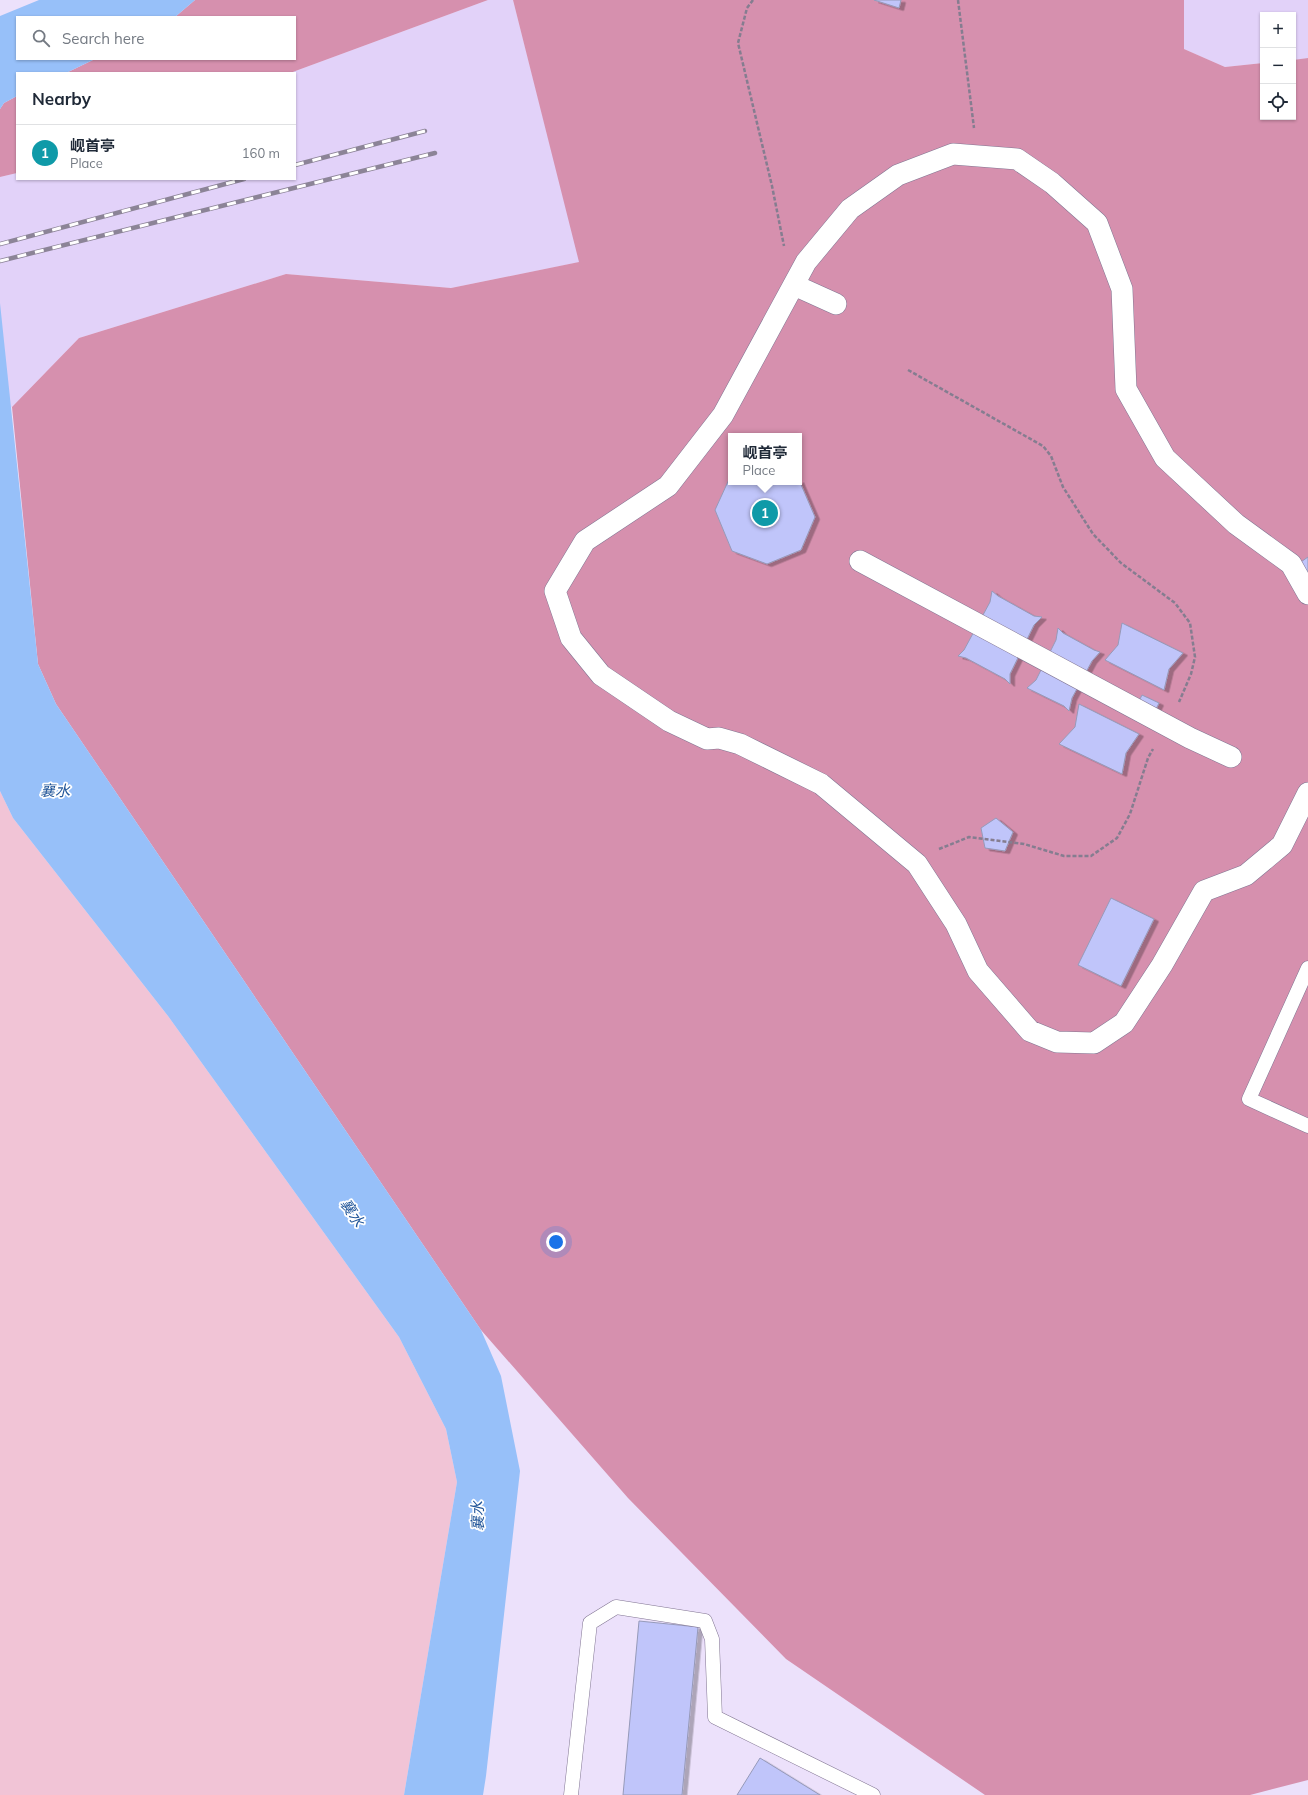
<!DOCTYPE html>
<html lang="en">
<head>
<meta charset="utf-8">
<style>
  body { margin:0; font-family:Mulish,"Noto Sans SC",sans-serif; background:#f2f2f3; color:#1f2937 }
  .controls { position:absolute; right:12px; top:12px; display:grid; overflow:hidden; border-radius:0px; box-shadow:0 1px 3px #0004 }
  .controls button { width:36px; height:36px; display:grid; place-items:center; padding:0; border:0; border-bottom:1px solid #e0e1e3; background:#fff; color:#1f2937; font:20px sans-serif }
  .you { position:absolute; left:556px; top:1242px; width:14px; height:14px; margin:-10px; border:3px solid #fff; border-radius:50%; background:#1a73e8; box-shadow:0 0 0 6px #1a73e833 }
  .badge { display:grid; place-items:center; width:26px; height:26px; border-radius:50%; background:#41877e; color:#fff; font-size:13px; font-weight:700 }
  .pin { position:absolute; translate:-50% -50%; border:2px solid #fff; box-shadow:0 1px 4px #0006 }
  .popup { position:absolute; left:728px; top:433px; width:74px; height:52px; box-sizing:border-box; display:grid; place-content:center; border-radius:0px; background:#fff; filter:drop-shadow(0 1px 3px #0005); font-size:13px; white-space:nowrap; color:#747a83 }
  .popup b { font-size:15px; color:#1f2937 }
  .popup::after { content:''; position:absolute; left:50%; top:100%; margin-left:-8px; border:8px solid transparent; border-top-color:#fff }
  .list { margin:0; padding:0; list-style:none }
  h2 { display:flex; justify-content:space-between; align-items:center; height:52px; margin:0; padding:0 16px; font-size:17px }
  h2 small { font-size:13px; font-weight:400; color:#747a83 }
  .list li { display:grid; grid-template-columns:26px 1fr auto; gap:12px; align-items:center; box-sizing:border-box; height:56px; padding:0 16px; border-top:1px solid #e0e1e3 }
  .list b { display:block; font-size:15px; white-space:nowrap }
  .list p { margin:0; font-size:13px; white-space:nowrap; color:#747a83 }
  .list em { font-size:13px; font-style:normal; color:#747a83 }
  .icon { flex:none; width:22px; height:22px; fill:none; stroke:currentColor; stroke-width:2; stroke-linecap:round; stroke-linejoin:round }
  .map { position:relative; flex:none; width:1308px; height:1795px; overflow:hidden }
  .search { position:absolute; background:#fff; box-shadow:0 1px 3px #0004; left:16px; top:16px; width:280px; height:44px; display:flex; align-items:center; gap:10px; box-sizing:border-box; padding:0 14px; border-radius:0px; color:#747a83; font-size:15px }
  .panel { position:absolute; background:#fff; box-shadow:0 1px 3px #0004; left:16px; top:72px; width:280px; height:108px; border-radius:0px }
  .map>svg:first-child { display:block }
</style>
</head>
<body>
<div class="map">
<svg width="1308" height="1795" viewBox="0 0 1308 1795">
  <defs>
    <filter id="shadow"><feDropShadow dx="4.5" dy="2.5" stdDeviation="0" flood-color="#0004"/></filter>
  </defs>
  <rect width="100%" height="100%" fill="#ece1fb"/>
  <!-- built -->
  <g fill="#e2d2f9">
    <path d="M488,0H513L580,262L451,288L286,274L79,338L12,407L0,411V177L17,173V179H295V73H290Z"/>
    <path d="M1184,0H1308V58L1293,60V15H1263V63L1225,67L1184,49Z"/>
  </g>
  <!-- green -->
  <path fill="#f1c4d6" d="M0,791L13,818L168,1016L399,1337L446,1429L457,1482L404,1795H0Z"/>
  <!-- forest -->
  <g fill="#d690ae" fill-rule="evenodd">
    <path d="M195,0H488L290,73H66L95,59H295V17H175Z"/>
    <path d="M513,0H1184V49L1225,67L1263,63V117H1293V60L1308,58V1780L1250,1795H985L786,1659L628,1498L481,1330L56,704L38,664L12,407L79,338L286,274L451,288L579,262ZM731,436H799V482H731Z"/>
    <path d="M17,96V173L0,177V109L4,103Z"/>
  </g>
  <!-- water -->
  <g fill="#97c0f9">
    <path d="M39,0H195L175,17H17V59H95L66,73H17V96L4,103L0,109V16Z"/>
    <path d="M0,303L38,664L56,704L481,1330L501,1376L520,1471L486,1776L483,1795H404L457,1482L446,1429L399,1337L168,1016L13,818L0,791Z"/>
  </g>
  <!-- building -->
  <g fill="#c0c5fa" stroke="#969ab9" filter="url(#shadow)">
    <path d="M874,0H901L899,8Z"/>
    <path d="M731,475V482H799V480L815,517L801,550L767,564L732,551L715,510Z"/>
    <path d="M1308,557V577L1298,564Z"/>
    <path d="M992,591L998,596L1034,616L1042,617L1034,625L1010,674V684L1005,679L966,658L958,656L964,650L990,602Z"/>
    <path d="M1122,623L1183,653L1169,669L1164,690L1105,660L1118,645Z"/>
    <path d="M1058,628L1063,633L1094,650L1100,652L1092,661L1072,698L1069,711L1064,706L1027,688L1036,680L1056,640Z"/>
    <path d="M1142,695L1159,703L1148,726L1131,717Z"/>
    <path d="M1079,704L1139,734L1126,753L1122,774L1059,744L1075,727Z"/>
    <path d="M996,818L1013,832L1005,851L985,848L981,828Z"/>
    <path d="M1111,898L1154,919L1121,986L1078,965Z"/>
    <path d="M639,1621L698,1627L682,1795H623Z"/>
    <path d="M760,1758L820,1795H737Z"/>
  </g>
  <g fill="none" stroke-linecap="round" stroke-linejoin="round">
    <defs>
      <g id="service">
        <path d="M1308,968L1249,1099L1308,1126"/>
        <path d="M571,1795L590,1623L616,1607L705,1621L712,1639L715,1717L873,1795"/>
      </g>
      <g id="pedestrian">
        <path d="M794,285L836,304"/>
        <path d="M860,561L1190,738L1231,757"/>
        <path d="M1308,594L1291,564L1236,524L1165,458L1126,389L1122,289L1097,223L1052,183L1017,159L953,154L898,175L850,209L806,262L723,415L668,486L585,541L555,591L571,638L601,675L669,721L707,739L719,738L740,744L821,784L917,864L956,924L978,971L1030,1031L1057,1042L1094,1043L1124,1023L1162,965L1204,891L1246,875L1282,845L1308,793"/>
      </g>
    </defs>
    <!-- service casing -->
    <use href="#service" stroke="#817592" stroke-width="15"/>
    <!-- pedestrian casing -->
    <use href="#pedestrian" stroke="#817592" stroke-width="22"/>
    <!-- path -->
    <g stroke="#857d90" stroke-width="2.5" stroke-dasharray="4 2" stroke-linecap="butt">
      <path d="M753,0L747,8L738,43L772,186L784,246"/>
      <path d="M958,0L974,128"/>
      <path d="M908,370L1043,446L1051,456L1063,487L1093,534L1121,563L1175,603L1190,623L1195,657L1191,674L1179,702"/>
      <path d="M939,849L969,837L1024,844L1064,856H1091L1117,838L1130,814L1148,758L1153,749"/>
    </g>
    <!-- service -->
    <use href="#service" stroke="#fff" stroke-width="14"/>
    <!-- pedestrian -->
    <use href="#pedestrian" stroke="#fff" stroke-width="21"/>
    <defs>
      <g id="rail">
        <path d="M295,165L425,131"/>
        <path d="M0,244L244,179"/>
        <path d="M0,261L435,153"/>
      </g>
    </defs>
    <!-- rail casing -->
    <use href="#rail" stroke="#8c8497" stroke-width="4.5"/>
    <!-- rail -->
    <use href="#rail" stroke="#fff" stroke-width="3" stroke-dasharray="9" stroke-linecap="butt"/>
  </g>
  <g text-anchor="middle" stroke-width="3.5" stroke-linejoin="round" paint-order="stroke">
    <!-- water labels -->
    <g font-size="15" font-style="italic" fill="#225699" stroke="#fff">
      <text x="55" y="796">襄水</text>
      <text transform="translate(352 1213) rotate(56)" y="5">襄水</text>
      <text transform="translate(478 1516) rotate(-91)" y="5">襄水</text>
    </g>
  </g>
</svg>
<div class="controls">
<button>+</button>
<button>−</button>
<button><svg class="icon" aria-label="locate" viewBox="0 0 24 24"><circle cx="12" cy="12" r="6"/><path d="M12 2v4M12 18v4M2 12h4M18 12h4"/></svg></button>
</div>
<div class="you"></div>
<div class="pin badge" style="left:765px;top:513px;background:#0f9aa8">1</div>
<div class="popup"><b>岘首亭</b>Place</div>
<div class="search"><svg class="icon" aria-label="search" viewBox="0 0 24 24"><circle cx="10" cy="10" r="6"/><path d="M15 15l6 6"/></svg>Search here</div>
<section class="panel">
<h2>Nearby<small></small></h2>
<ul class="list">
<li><span class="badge" style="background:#0f9aa8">1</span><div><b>岘首亭</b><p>Place</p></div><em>160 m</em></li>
</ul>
</section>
</div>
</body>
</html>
